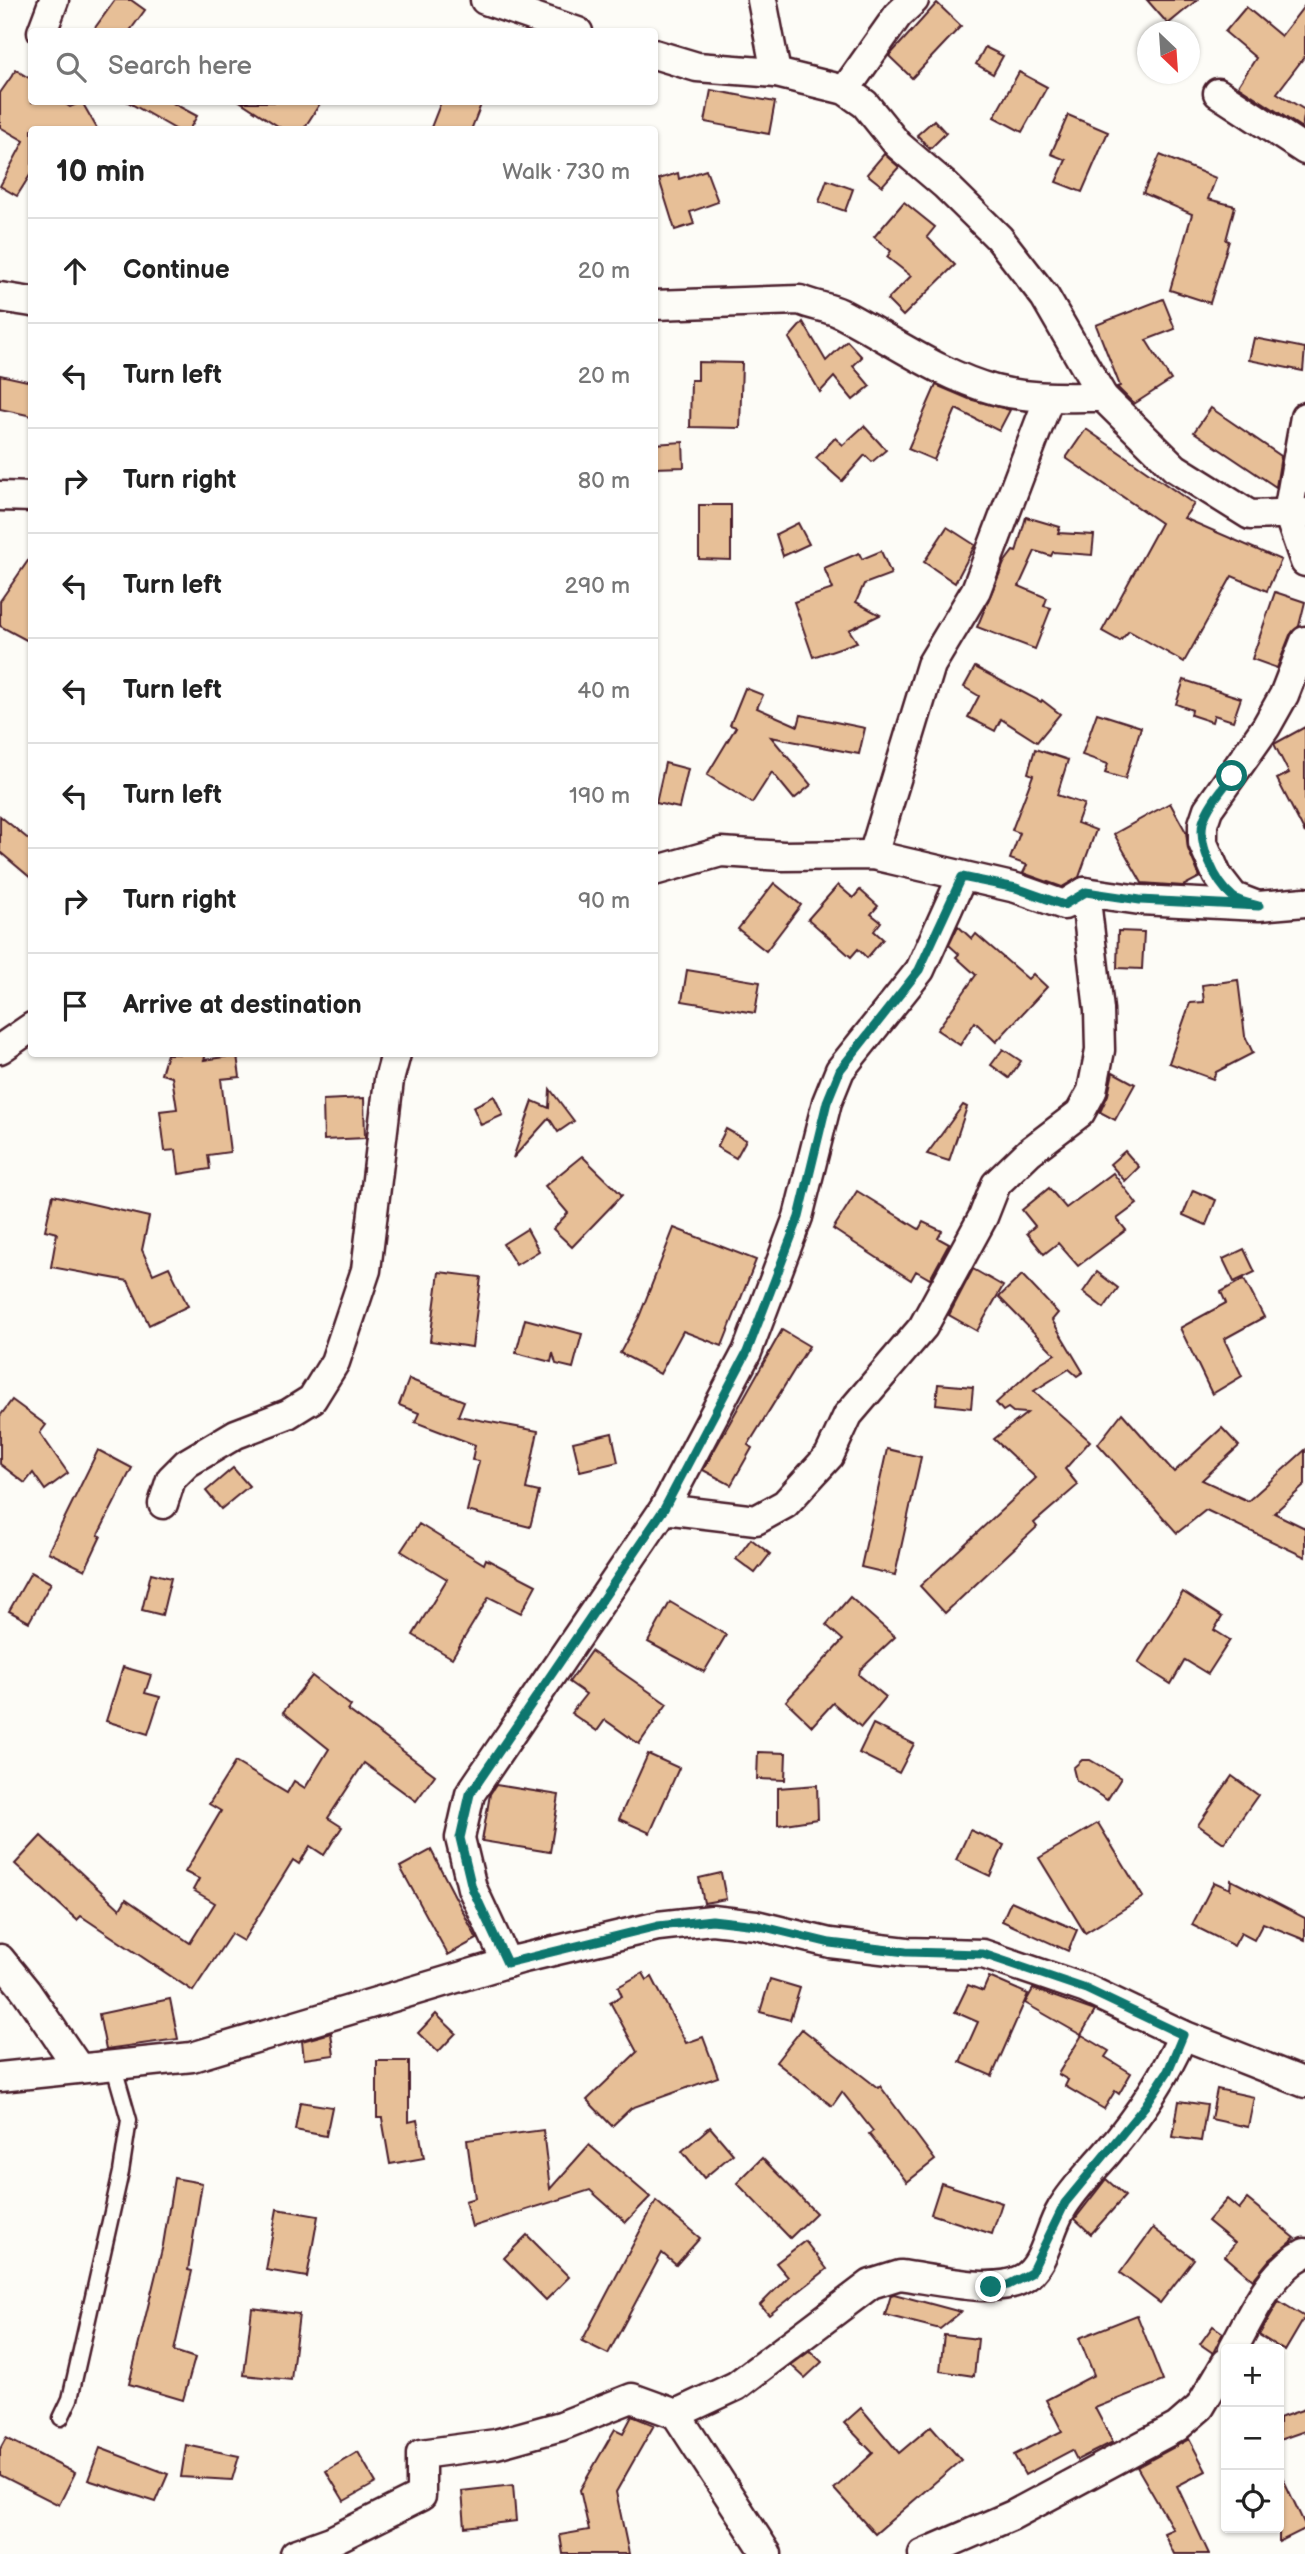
<!DOCTYPE html>
<html lang="en">
<head>
<meta charset="utf-8">
<style>
  body { margin:0; font-family:"Balsamiq Sans",sans-serif; background:#f2f2f2; color:#222 }
  .controls { position:absolute; right:21px; bottom:21px; display:grid; overflow:hidden; border-radius:7px; box-shadow:0 2px 5px #0004 }
  .controls button { width:63px; height:63px; display:grid; place-items:center; padding:0; border:0; border-bottom:2px solid #e0e0e0; background:#fff; color:#222; font:35px sans-serif }
  .compass { position:absolute; left:1137px; top:21px; width:63px; height:63px; border-radius:50%; background:#fff; box-shadow:0 2px 5px #0004; rotate:155deg }
  .stop { position:absolute; width:21px; height:21px; margin:-16px; border:5px solid #0f766e; border-radius:50%; background:#fff }
  .stop.end { background:#0f766e; border-color:#fff; box-shadow:0 2px 7px #0008 }
  .list { margin:0; padding:0; list-style:none }
  h2 { display:flex; justify-content:space-between; align-items:center; height:91px; margin:0; padding:0 28px; font-size:30px }
  h2 small { font-size:23px; font-weight:400; color:#767676 }
  .list li { display:grid; grid-template-columns:46px 1fr auto; gap:21px; align-items:center; box-sizing:border-box; height:105px; padding:0 28px; border-top:2px solid #e0e0e0 }
  .list b { display:block; font-size:26px; white-space:nowrap }
  .list em { font-size:23px; font-style:normal; color:#767676 }
  .icon { flex:none; width:38px; height:38px; fill:none; stroke:currentColor; stroke-width:2; stroke-linecap:round; stroke-linejoin:round }
  .map { position:relative; flex:none; width:1305px; height:2554px; overflow:hidden }
  .search { position:absolute; background:#fff; box-shadow:0 2px 5px #0004; left:28px; top:28px; width:630px; height:77px; display:flex; align-items:center; gap:18px; box-sizing:border-box; padding:0 24px; border-radius:7px; color:#767676; font-size:26px }
  .panel { position:absolute; background:#fff; box-shadow:0 2px 5px #0004; left:28px; top:126px; width:630px; height:931px; border-radius:7px }
  .map>svg:first-child { display:block }
</style>
</head>
<body>
<div class="map">
<svg width="1305" height="2554" viewBox="0 0 1305 2554">
  <rect width="100%" height="100%" fill="#fdfcf7"/>
  <filter id="ink" filterUnits="userSpaceOnUse"><feTurbulence type="fractalNoise" baseFrequency=".0143" numOctaves="2"/><feDisplacementMap in="SourceGraphic" scale="14" xChannelSelector="R" yChannelSelector="G"/><feConvolveMatrix kernelMatrix="1 2 1 2 8 2 1 2 1" color-interpolation-filters="sRGB"/></filter>
  <g filter="url(#ink)">
    <!-- building -->
    <g fill="#e7bf97" stroke="#4a1f2b" stroke-width="2">
      <path d="M115,0H131L145,10L129,32H92Z"/>
      <path d="M1147,0H1197L1168,24Z"/>
      <path d="M937,3L961,26L912,78L889,56Z"/>
      <path d="M1305,5V56L1277,93L1305,110L1302,128L1238,86L1256,58L1225,32L1246,7L1281,36Z"/>
      <path d="M985,47L1003,56L993,74L976,64Z"/>
      <path d="M16,70L32,80V102H62L70,107L82,102L98,130H32V172L17,196L0,186L24,141L0,127V93Z"/>
      <path d="M1019,72L1047,87L1022,132L994,117Z"/>
      <path d="M711,90L775,102L769,134L705,122Z"/>
      <path d="M128,102H171L197,116L189,130H177Z"/>
      <path d="M241,102H321L303,130H284Z"/>
      <path d="M441,102H482L471,130H430Z"/>
      <path d="M1068,115L1108,132L1082,192L1056,182L1066,160L1051,154Z"/>
      <path d="M934,120L946,133L930,149L917,135Z"/>
      <path d="M884,154L899,167L882,186L867,174Z"/>
      <path d="M1160,155L1216,178L1208,199L1235,206L1226,240L1229,241L1210,303L1170,290L1192,214L1143,193Z"/>
      <path d="M706,170L718,202L690,212L694,224L675,230L659,179L678,173L679,179Z"/>
      <path d="M827,180L853,189L845,211L819,202Z"/>
      <path d="M904,202L935,227L927,237L955,265L903,316L887,300L911,276L887,257L891,251L874,237Z"/>
      <path d="M1163,299L1175,329L1146,340L1171,380L1134,404L1117,387L1120,386L1096,325Z"/>
      <path d="M803,322L826,361L847,341L862,357L853,366L870,386L853,400L834,377L820,392L789,338Z"/>
      <path d="M1254,338L1305,348L1303,371L1249,360Z"/>
      <path d="M698,362L742,363L740,428L690,427L691,380H698Z"/>
      <path d="M0,375L32,382V416L0,409Z"/>
      <path d="M936,385L969,399L1010,410L999,431L956,409L934,460L908,449Z"/>
      <path d="M1211,408L1281,456L1276,487L1194,432Z"/>
      <path d="M864,426L886,450L872,462L865,455L842,481L816,458L835,438L843,445Z"/>
      <path d="M1086,429L1194,504L1184,518L1281,560L1267,591L1232,576L1184,662L1129,631L1120,641L1102,631L1161,523L1066,458Z"/>
      <path d="M683,442L684,467L654,468V444Z"/>
      <path d="M699,505H731V560L699,559Z"/>
      <path d="M1026,517L1060,527L1058,533L1094,535L1092,555L1053,552L1051,556L1035,551L1019,586L1047,598L1044,606L1051,608L1035,649L977,627L1004,563L1013,551L1016,552Z"/>
      <path d="M798,523L809,544L783,556L776,534Z"/>
      <path d="M947,527L975,545L955,583L924,562Z"/>
      <path d="M881,551L891,574L864,584L856,602L880,615L849,630L857,642L813,657L794,602L833,589L824,568L859,553L862,559Z"/>
      <path d="M32,555V643L0,626V601Z"/>
      <path d="M1275,592L1305,602L1299,626L1290,635L1277,668L1252,659Z"/>
      <path d="M975,667L1041,702L1042,700L1060,714L1037,742L1001,719L995,731L968,717L979,696L964,687Z"/>
      <path d="M1184,680L1241,698L1233,721L1214,715L1212,722L1191,715L1192,710L1176,704Z"/>
      <path d="M745,688L763,695L757,708L798,726L801,715L865,728L859,754L771,737L811,785L794,799L772,772L752,803L707,775L736,727L730,725Z"/>
      <path d="M1097,713L1141,727L1125,779L1105,773L1108,764L1082,755Z"/>
      <path d="M1305,727V833L1277,779L1289,773L1274,744Z"/>
      <path d="M1035,749L1068,760L1057,795L1084,804L1077,823L1096,830L1079,877L1062,887L1023,873L1027,865L1010,859L1020,833L1012,830L1033,775L1028,773Z"/>
      <path d="M665,763L688,769L679,808L656,803Z"/>
      <path d="M1170,803L1186,832L1188,849L1200,877L1183,886L1142,883L1114,834Z"/>
      <path d="M0,816L32,842V879L0,852Z"/>
      <path d="M774,883L801,905L766,951L738,929Z"/>
      <path d="M838,885L853,898L860,890L878,906L871,914L881,922L874,931L883,939L867,958L858,949L851,957L808,919Z"/>
      <path d="M958,926L972,939L976,934L1028,979L1033,974L1047,987L996,1042L975,1022L960,1045L937,1030L976,975L956,957L959,954L949,945Z"/>
      <path d="M1118,931L1144,932L1142,969L1117,968Z"/>
      <path d="M687,970L760,982L755,1013L682,1001Z"/>
      <path d="M1238,980L1245,1036L1253,1053L1216,1072L1213,1079L1169,1063L1190,1003L1204,1002L1202,985Z"/>
      <path d="M1003,1049L1021,1061L1009,1078L991,1065Z"/>
      <path d="M167,1054H206L204,1060L237,1055L240,1077L221,1079L230,1152L208,1155L210,1169L179,1174L176,1150L165,1151L160,1111L177,1109L172,1077L161,1074Z"/>
      <path d="M1113,1072L1135,1084L1115,1120L1100,1112L1108,1095Z"/>
      <path d="M550,1089L574,1121L558,1132L549,1118L513,1158L533,1101L549,1108Z"/>
      <path d="M494,1096L503,1115L481,1125L473,1107Z"/>
      <path d="M364,1098L365,1138L324,1140L323,1100Z"/>
      <path d="M963,1105L967,1107L949,1161L927,1154Z"/>
      <path d="M726,1129L746,1140L736,1158L717,1147Z"/>
      <path d="M1125,1151L1139,1167L1125,1181L1110,1164Z"/>
      <path d="M582,1156L622,1195L572,1247L553,1229L568,1213L545,1186Z"/>
      <path d="M1113,1173L1137,1204L1117,1219L1126,1230L1078,1266L1058,1243L1044,1254L1027,1233L1035,1226L1022,1210L1049,1188L1066,1208Z"/>
      <path d="M1193,1190L1216,1200L1206,1225L1183,1215Z"/>
      <path d="M857,1191L919,1229L923,1222L942,1231L938,1238L949,1244L930,1279L916,1271L911,1280L833,1229Z"/>
      <path d="M53,1195L149,1217L142,1250L153,1274L169,1267L188,1306L149,1325L128,1281L51,1267L57,1233L45,1230Z"/>
      <path d="M674,1228L756,1260L722,1346L683,1331L660,1374L620,1353L639,1317Z"/>
      <path d="M527,1229L539,1251L516,1265L503,1244Z"/>
      <path d="M1244,1249L1255,1272L1234,1282L1223,1259Z"/>
      <path d="M973,1269L1003,1286L977,1331L949,1315Z"/>
      <path d="M439,1272L481,1277L472,1347L430,1341Z"/>
      <path d="M1097,1272L1118,1288L1104,1308L1083,1292Z"/>
      <path d="M1022,1275L1058,1313L1052,1320L1083,1372L1077,1376L1069,1369L1034,1391L1090,1441L1065,1469L1078,1485L1034,1523L1037,1527L945,1613L920,1586L1036,1478L994,1439L1027,1413L1013,1412L1008,1408L1003,1411L996,1403L1040,1363L1055,1354L999,1297Z"/>
      <path d="M1244,1279L1264,1317L1224,1339L1242,1376L1212,1394L1180,1328L1226,1303L1221,1292Z"/>
      <path d="M525,1319L582,1334L573,1368L556,1364L553,1353L551,1362L516,1353Z"/>
      <path d="M782,1330L809,1346L748,1445L752,1448L731,1485L703,1470Z"/>
      <path d="M409,1379L464,1401L458,1416L538,1431L526,1489L539,1492L530,1527L467,1511L479,1461L472,1460L475,1445L415,1422L419,1413L399,1405Z"/>
      <path d="M938,1384L973,1387L971,1408L936,1404Z"/>
      <path d="M12,1400L46,1425L40,1433L68,1473L45,1490L33,1473L25,1483L0,1464V1416Z"/>
      <path d="M1122,1413L1174,1472L1222,1428L1239,1446L1202,1480L1248,1501L1305,1450V1485L1274,1513L1305,1528V1557L1206,1510L1177,1533L1098,1444Z"/>
      <path d="M612,1433L618,1462L580,1471L573,1442Z"/>
      <path d="M887,1449L921,1457L895,1575L861,1567Z"/>
      <path d="M98,1450L132,1468L98,1535L101,1536L85,1570L48,1552Z"/>
      <path d="M233,1468L249,1486L221,1509L206,1491Z"/>
      <path d="M419,1524L484,1564L486,1559L536,1585L521,1613L489,1597L452,1658L413,1635L447,1579L401,1551Z"/>
      <path d="M751,1539L770,1554L755,1573L736,1559Z"/>
      <path d="M31,1572L51,1583L29,1622L9,1611Z"/>
      <path d="M151,1573L171,1578L162,1615L142,1610Z"/>
      <path d="M1183,1592L1222,1617L1214,1630L1230,1640L1208,1674L1185,1660L1171,1684L1138,1663Z"/>
      <path d="M850,1597L895,1637L860,1670L859,1675L886,1697L861,1727L833,1703L812,1726L786,1701L843,1640L826,1625Z"/>
      <path d="M670,1602L726,1635L704,1672L648,1642Z"/>
      <path d="M591,1651L667,1704L639,1744L605,1720L597,1731L571,1713L586,1694L569,1682Z"/>
      <path d="M123,1667L151,1675L145,1693L160,1697L148,1734L106,1721Z"/>
      <path d="M312,1676L351,1706L348,1710L435,1775L416,1801L364,1763L328,1818L342,1827L324,1855L310,1846L299,1864L293,1860L243,1941L231,1934L193,1991L81,1916L77,1920L15,1864L41,1836L120,1909L126,1899L190,1943L215,1903L193,1890L199,1879L185,1872L221,1811L209,1804L235,1762L287,1793L294,1781L305,1788L329,1749L283,1712Z"/>
      <path d="M873,1724L914,1744L899,1773L859,1753Z"/>
      <path d="M758,1752L786,1753L785,1780L757,1779Z"/>
      <path d="M648,1754L679,1768L650,1833L619,1819Z"/>
      <path d="M1082,1760H1090L1121,1778L1107,1800L1076,1780L1073,1768Z"/>
      <path d="M1232,1776L1258,1795L1224,1843L1198,1825Z"/>
      <path d="M496,1785L559,1795L550,1852L482,1841L490,1794Z"/>
      <path d="M817,1785L818,1819L778,1825V1788Z"/>
      <path d="M1098,1823L1143,1897L1085,1933L1039,1858Z"/>
      <path d="M970,1830L1004,1845L990,1876L956,1860Z"/>
      <path d="M431,1850L477,1939L448,1955L400,1867Z"/>
      <path d="M721,1873L726,1899L704,1903L699,1878Z"/>
      <path d="M1231,1880L1305,1918V1940L1263,1923L1254,1940L1241,1933L1234,1946L1192,1925L1214,1882L1230,1889Z"/>
      <path d="M1011,1901L1077,1930L1068,1951L1002,1921Z"/>
      <path d="M643,1973L647,1980L652,1977L686,2043L703,2037L718,2077L631,2108L612,2126L587,2100L637,2052L610,2002L622,1996L618,1987Z"/>
      <path d="M989,1977L1028,1994L992,2076L960,2062L978,2022L955,2012L968,1985L983,1991Z"/>
      <path d="M770,1979L800,1988L790,2020L760,2012Z"/>
      <path d="M1033,1989L1095,2011L1081,2035L1025,2003Z"/>
      <path d="M170,1999L178,2039L106,2049L99,2014Z"/>
      <path d="M436,2014L456,2033L438,2052L418,2033Z"/>
      <path d="M802,2029L878,2088L880,2086L935,2160L907,2182L869,2134L873,2131L842,2092L832,2106L776,2062Z"/>
      <path d="M331,2033L334,2055L304,2059L302,2041Z"/>
      <path d="M1082,2035L1109,2051L1105,2057L1131,2073L1119,2094L1115,2091L1104,2109L1065,2086L1068,2080L1058,2074Z"/>
      <path d="M377,2061H409V2122L417,2120L424,2158L390,2164L382,2118H377Z"/>
      <path d="M1217,2089L1254,2097L1248,2127L1211,2119Z"/>
      <path d="M1179,2101L1207,2105L1201,2141L1173,2137Z"/>
      <path d="M300,2102L332,2107L326,2136L295,2130Z"/>
      <path d="M710,2127L733,2154L704,2178L682,2151Z"/>
      <path d="M543,2130L550,2189L589,2145L650,2197L626,2222L590,2190L472,2227L465,2201L475,2198L467,2140Z"/>
      <path d="M762,2158L816,2213L790,2238L737,2183Z"/>
      <path d="M174,2178L202,2183L188,2270L192,2271L174,2351L195,2358L183,2400L129,2384L163,2245Z"/>
      <path d="M1106,2179L1125,2196L1091,2234L1075,2219Z"/>
      <path d="M941,2183L1002,2203L992,2234L931,2214Z"/>
      <path d="M1227,2199L1239,2209L1247,2199L1295,2238L1270,2259L1253,2280L1225,2256L1235,2243L1208,2221Z"/>
      <path d="M656,2201L700,2238L676,2265L662,2253L608,2354L582,2341Z"/>
      <path d="M277,2209L318,2216L307,2277L266,2270Z"/>
      <path d="M1153,2228L1194,2259L1160,2303L1120,2273Z"/>
      <path d="M527,2235L569,2277L546,2300L504,2258Z"/>
      <path d="M805,2241L827,2269L769,2315L760,2305L788,2277L776,2263Z"/>
      <path d="M894,2294L961,2312L940,2329L885,2315L891,2295Z"/>
      <path d="M1279,2301L1305,2317L1285,2351L1259,2335Z"/>
      <path d="M252,2308L299,2314L291,2380L244,2375Z"/>
      <path d="M1137,2315L1163,2381L1095,2408L1113,2442L1077,2460L1072,2450L1025,2475L1014,2455L1062,2431L1046,2400L1094,2375L1079,2338Z"/>
      <path d="M1213,2326L1223,2333L1213,2353L1200,2344Z"/>
      <path d="M944,2335L978,2339L974,2376L940,2371Z"/>
      <path d="M810,2351L822,2362L805,2378L791,2365Z"/>
      <path d="M861,2408L899,2453L931,2426L961,2460L875,2534L834,2489L873,2453L844,2423Z"/>
      <path d="M1305,2409V2431L1279,2440V2418Z"/>
      <path d="M632,2416L654,2425L616,2492L629,2554H563L560,2535L589,2530L580,2490L615,2429L623,2433Z"/>
      <path d="M6,2438L75,2473L59,2505L0,2475V2449Z"/>
      <path d="M1189,2439L1206,2471L1177,2486L1209,2554H1174L1164,2533L1173,2529L1137,2467Z"/>
      <path d="M186,2445L239,2456L232,2480L181,2477Z"/>
      <path d="M100,2448L168,2474L156,2502L88,2480Z"/>
      <path d="M358,2452L376,2483L344,2501L326,2471Z"/>
      <path d="M1279,2470L1305,2525V2529L1279,2542Z"/>
      <path d="M513,2485L516,2521L465,2527L462,2491Z"/>
    </g>
    <g fill="none" stroke-linecap="round" stroke-linejoin="round">
      <defs>
        <path id="lane" d="M61,2418L70,2399L121,2172L129,2120L113,2064"/>
        <g id="street">
          <path d="M485,0L578,32"/>
          <path d="M762,0L776,73"/>
          <path d="M42,32L54,0"/>
          <path d="M654,54L697,67L776,73L845,90L865,104L898,145L945,185L999,238L1045,297L1103,397L1175,468L1250,515L1305,513"/>
          <path d="M845,90L898,15L914,0"/>
          <path d="M1218,93L1305,150"/>
          <path d="M0,297L32,302"/>
          <path d="M654,305L800,300C813,306 828,307 840,313C891,339 939,375 995,390C1030,399 1067,397 1103,397"/>
          <path d="M1305,417L1288,513L1305,562"/>
          <path d="M0,496L32,497"/>
          <path d="M873,855L931,665L976,590L1049,398"/>
          <path d="M654,871L721,852L783,856L873,855L1016,888L1064,905L1085,892L1140,900L1259,906L1305,902"/>
          <path d="M1255,905L1234,897L1217,875L1203,843V824L1208,809L1266,727L1284,695L1305,641"/>
          <path d="M0,1049L32,1027"/>
          <path d="M163,1504L171,1479L187,1463L236,1434L288,1414L312,1399L335,1362L366,1270L389,1080L396,1054"/>
          <path d="M664,1509L756,1520L785,1504L829,1456L848,1415L923,1327L983,1217L996,1184L1029,1152L1080,1113L1092,1091L1100,1050L1099,1010L1085,892"/>
          <path d="M0,1959L26,1991L78,2067"/>
          <path d="M507,1963L472,1888L460,1838L470,1794L664,1509L747,1352L798,1217L827,1102L840,1070L920,970L962,877"/>
          <path d="M0,2077L192,2057L520,1959L658,1926L712,1920L756,1925L830,1943L907,1952L983,1954L1086,1989L1183,2035L1305,2083"/>
          <path d="M1233,2349C1251,2316 1270,2271 1305,2253"/>
          <path d="M676,2414L767,2554"/>
          <path d="M295,2554L331,2541L421,2496V2454L496,2444L561,2426L632,2398L676,2414L736,2386L871,2284L900,2275C933,2279 993,2295 1022,2279C1045,2267 1048,2231 1061,2210C1073,2189 1092,2171 1108,2152C1139,2115 1164,2079 1183,2035"/>
          <path d="M923,2554L1013,2515L1177,2427L1200,2407L1226,2363"/>
        </g>
      </defs>
      <!-- lane casing -->
      <use href="#lane" stroke="#4a1f2b" stroke-width="19"/>
      <!-- street casing -->
      <use href="#street" stroke="#4a1f2b" stroke-width="33"/>
      <!-- lane -->
      <use href="#lane" stroke="#fdfcf7" stroke-width="14"/>
      <!-- street -->
      <use href="#street" stroke="#fdfcf7" stroke-width="28"/>
    </g>
  </g>
  <g fill="none" stroke-linecap="round" stroke-linejoin="round" filter="url(#ink)">
    <!-- route -->
    <path stroke="#0f766e" stroke-width="9" d="M991,2287L1008,2285L1031,2273L1065,2203L1145,2106L1168,2071L1183,2035L1086,1989L983,1954L906,1952L830,1943L756,1925L712,1920L658,1926L507,1963L472,1888L460,1838L470,1794L664,1509L747,1352L799,1217L827,1102L840,1070L919,970L962,877L1016,888L1064,905L1086,892L1140,900L1259,906C1251,904 1239,902 1233,897C1215,882 1198,845 1203,822C1208,805 1222,790 1232,776"/>
  </g>
</svg>
<div class="controls">
<button>+</button>
<button>−</button>
<button><svg class="icon" aria-label="locate" viewBox="0 0 24 24"><circle cx="12" cy="12" r="6"/><path d="M12 2v4M12 18v4M2 12h4M18 12h4"/></svg></button>
</div>
<svg class="compass" viewBox="-18 -18 36 36"><path d="M0-13l5 13h-10z" fill="#e53935"/><path d="M0 13l5-13h-10z" fill="#767676"/></svg>
<div class="stop" style="left:1232px;top:776px"></div>
<div class="stop end" style="left:991px;top:2287px"></div>
<div class="search"><svg class="icon" aria-label="search" viewBox="0 0 24 24"><circle cx="10" cy="10" r="6"/><path d="M15 15l6 6"/></svg>Search here</div>
<section class="panel">
<h2>10 min<small>Walk · 730 m</small></h2>
<ul class="list">
<li><svg class="icon" aria-label="ahead" viewBox="0 0 24 24"><path d="M12 20V5M6 11l6-6 6 6"/></svg><div><b>Continue</b></div><em>20 m</em></li>
<li><svg class="icon" aria-label="left" viewBox="0 0 24 24"><path d="M17 20v-9H6M10 6l-5 5 5 5"/></svg><div><b>Turn left</b></div><em>20 m</em></li>
<li><svg class="icon" aria-label="right" viewBox="0 0 24 24"><path d="M7 20v-9h11M14 6l5 5-5 5"/></svg><div><b>Turn right</b></div><em>80 m</em></li>
<li><svg class="icon" aria-label="left" viewBox="0 0 24 24"><path d="M17 20v-9H6M10 6l-5 5 5 5"/></svg><div><b>Turn left</b></div><em>290 m</em></li>
<li><svg class="icon" aria-label="left" viewBox="0 0 24 24"><path d="M17 20v-9H6M10 6l-5 5 5 5"/></svg><div><b>Turn left</b></div><em>40 m</em></li>
<li><svg class="icon" aria-label="left" viewBox="0 0 24 24"><path d="M17 20v-9H6M10 6l-5 5 5 5"/></svg><div><b>Turn left</b></div><em>190 m</em></li>
<li><svg class="icon" aria-label="right" viewBox="0 0 24 24"><path d="M7 20v-9h11M14 6l5 5-5 5"/></svg><div><b>Turn right</b></div><em>90 m</em></li>
<li><svg class="icon" aria-label="arrive" viewBox="0 0 24 24"><path d="M6 21V4h12l-3 4 3 4H6"/></svg><div><b>Arrive at destination</b></div></li>
</ul>
</section>
</div>
</body>
</html>
